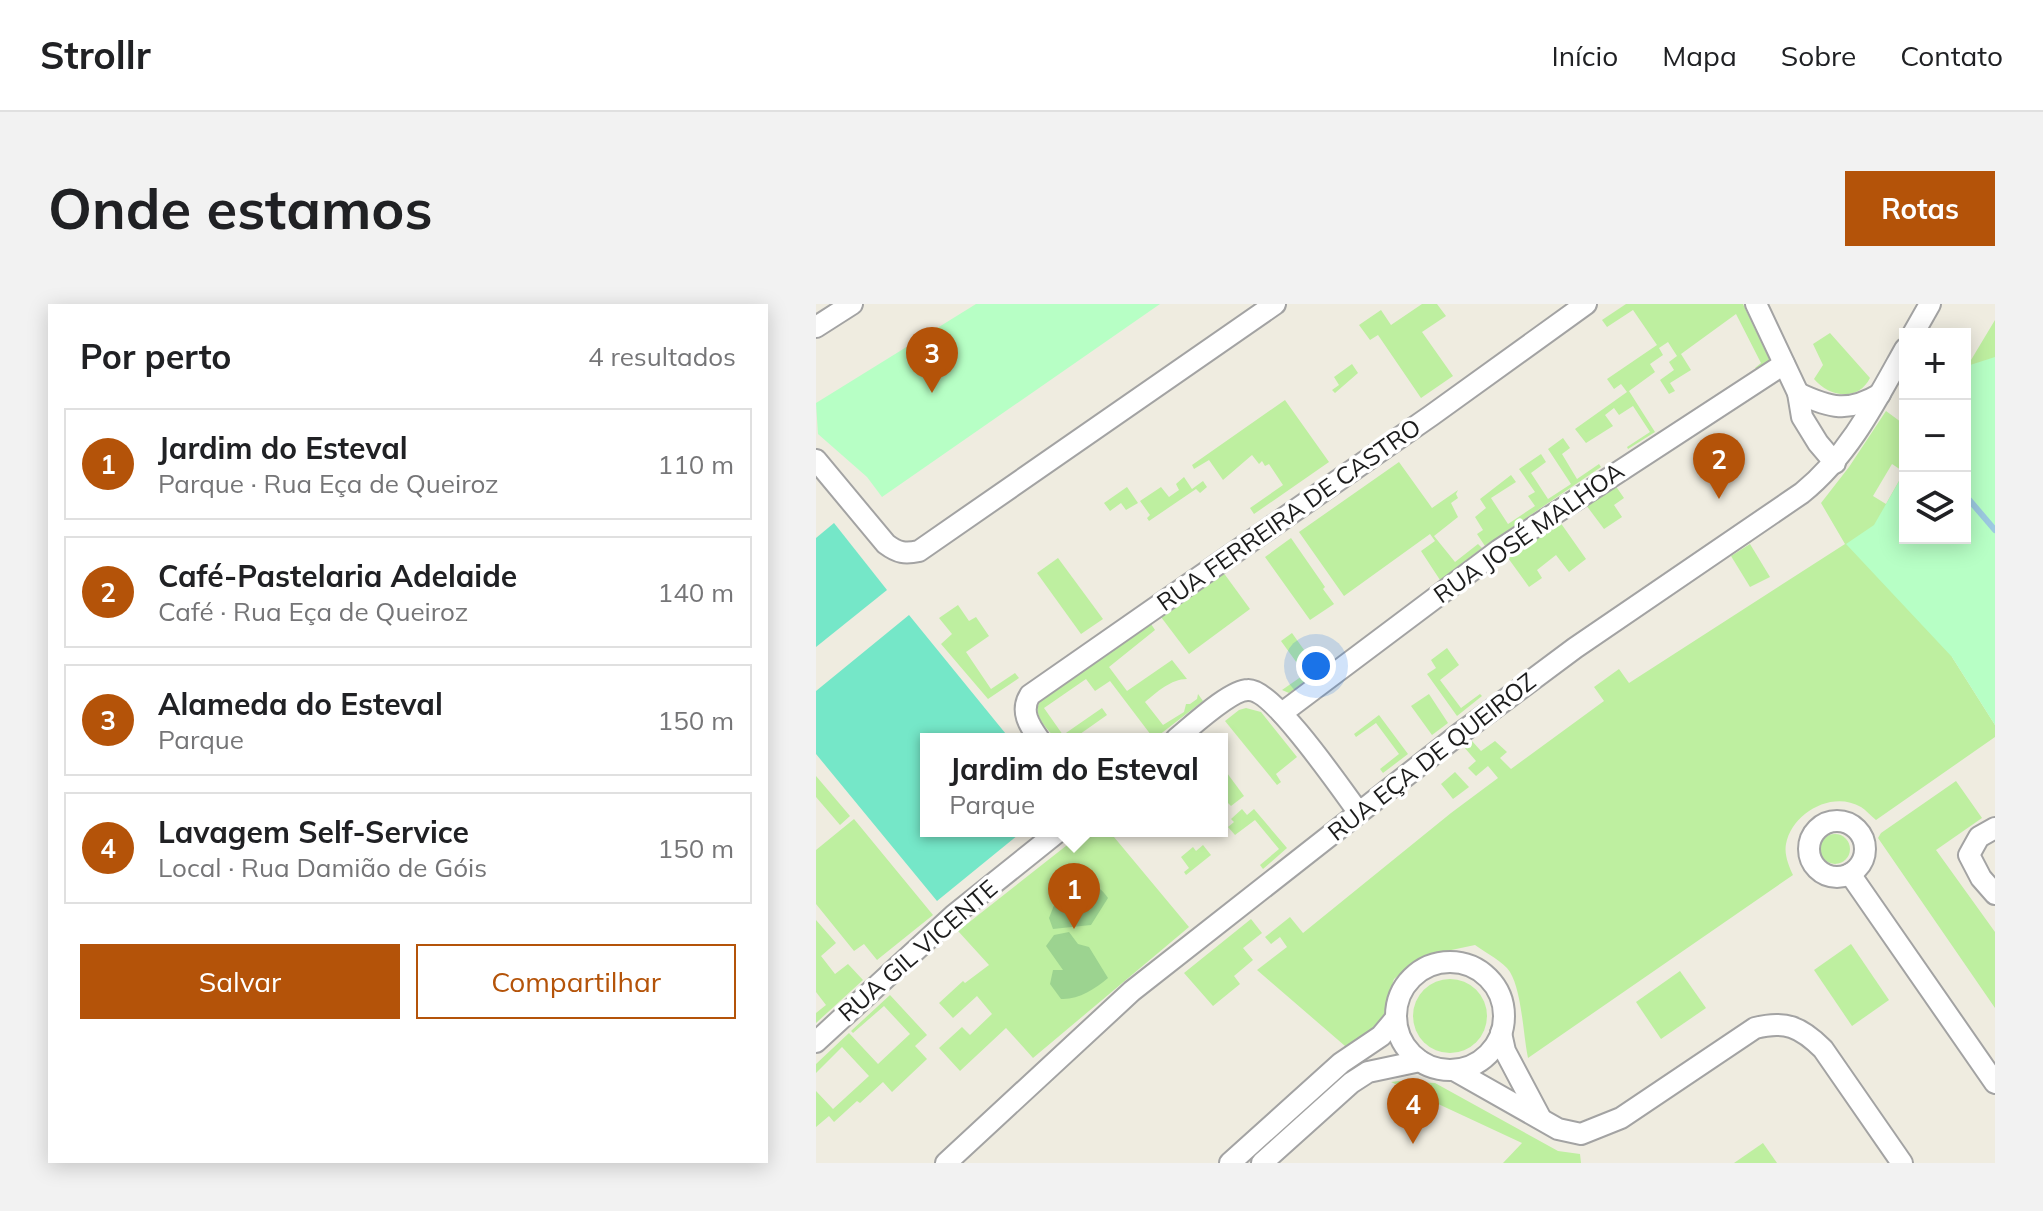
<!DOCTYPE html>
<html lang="pt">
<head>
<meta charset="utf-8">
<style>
  body { margin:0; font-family:Mulish,sans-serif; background:#f2f2f2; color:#202124 }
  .controls { position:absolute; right:24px; top:24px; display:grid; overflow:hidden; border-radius:0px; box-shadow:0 4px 20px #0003 }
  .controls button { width:72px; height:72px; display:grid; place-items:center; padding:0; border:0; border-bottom:2px solid #e0e0e0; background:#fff; color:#202124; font:40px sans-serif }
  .you { position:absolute; left:500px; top:362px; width:28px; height:28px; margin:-20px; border:6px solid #fff; border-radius:50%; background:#1a73e8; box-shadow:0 0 0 12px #1a73e833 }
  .badge { display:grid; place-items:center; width:52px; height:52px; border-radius:50%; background:#b45309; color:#fff; font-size:26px; font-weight:700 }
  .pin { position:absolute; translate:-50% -66px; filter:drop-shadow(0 2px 4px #0008) }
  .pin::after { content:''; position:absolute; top:42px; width:28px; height:24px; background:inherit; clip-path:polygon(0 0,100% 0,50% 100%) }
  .popup { position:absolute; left:104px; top:429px; width:308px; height:104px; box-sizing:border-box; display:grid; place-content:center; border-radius:0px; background:#fff; filter:drop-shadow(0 2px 6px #0005); font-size:26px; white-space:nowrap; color:#757577 }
  .popup b { font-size:30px; color:#202124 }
  .popup::after { content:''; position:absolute; left:50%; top:100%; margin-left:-16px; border:16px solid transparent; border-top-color:#fff }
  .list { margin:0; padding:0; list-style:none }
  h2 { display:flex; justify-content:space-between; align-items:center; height:104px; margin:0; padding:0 32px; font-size:34px }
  h2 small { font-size:26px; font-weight:400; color:#757577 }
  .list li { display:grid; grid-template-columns:52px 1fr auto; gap:24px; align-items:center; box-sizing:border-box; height:112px; margin:0 16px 16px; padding:0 16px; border:2px solid #e0e0e0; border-radius:0px }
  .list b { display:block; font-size:30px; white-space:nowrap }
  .list p { margin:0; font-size:26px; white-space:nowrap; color:#757577 }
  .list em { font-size:26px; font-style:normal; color:#757577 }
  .actions { display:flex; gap:16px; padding:24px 32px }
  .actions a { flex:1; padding:18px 0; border:2px solid #b45309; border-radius:0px; text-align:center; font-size:28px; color:#b45309 }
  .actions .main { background:#b45309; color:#fff }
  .icon { flex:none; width:44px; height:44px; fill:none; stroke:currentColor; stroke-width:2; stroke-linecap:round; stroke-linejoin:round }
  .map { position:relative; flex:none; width:1179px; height:859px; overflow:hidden; border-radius:0px }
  header { display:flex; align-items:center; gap:48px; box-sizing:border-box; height:112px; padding:0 40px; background:#fff; border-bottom:2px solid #e0e0e0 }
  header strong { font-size:38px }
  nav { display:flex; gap:44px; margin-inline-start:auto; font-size:28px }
  .intro { display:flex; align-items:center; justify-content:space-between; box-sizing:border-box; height:192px; padding:0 48px }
  h1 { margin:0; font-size:56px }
  .button { padding:20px 36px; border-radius:0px; background:#b45309; color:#fff; font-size:28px; font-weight:700 }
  main { display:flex; gap:48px; padding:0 48px }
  aside { flex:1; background:#fff; border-radius:0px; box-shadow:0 4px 20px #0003 }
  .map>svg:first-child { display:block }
</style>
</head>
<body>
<header>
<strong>Strollr</strong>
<nav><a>Início</a><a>Mapa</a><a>Sobre</a><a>Contato</a></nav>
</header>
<div class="intro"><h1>Onde estamos</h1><a class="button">Rotas</a></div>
<main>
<aside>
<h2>Por perto<small>4 resultados</small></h2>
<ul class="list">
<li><span class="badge">1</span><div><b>Jardim do Esteval</b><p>Parque · Rua Eça de Queiroz</p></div><em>110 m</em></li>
<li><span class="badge">2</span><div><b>Café-Pastelaria Adelaide</b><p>Café · Rua Eça de Queiroz</p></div><em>140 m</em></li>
<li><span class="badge">3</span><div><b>Alameda do Esteval</b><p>Parque</p></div><em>150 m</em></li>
<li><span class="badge">4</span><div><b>Lavagem Self-Service</b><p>Local · Rua Damião de Góis</p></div><em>150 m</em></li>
</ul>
<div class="actions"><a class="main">Salvar</a><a>Compartilhar</a></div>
</aside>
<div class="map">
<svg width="1179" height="859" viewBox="0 0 1179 859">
  <rect width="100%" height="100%" fill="#efece0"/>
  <!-- grass -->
  <g fill="#beefa0" fill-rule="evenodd">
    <path d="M606,0H621L630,12L606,28L637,72L605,94L562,31L554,36L543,21L565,6L575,21Z"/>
    <path d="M810,0H927L955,59L943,66L939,64L945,59L920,10L865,50L875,66L854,79L859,87L853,90L844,76L858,66L853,58L861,52L852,38L843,44L847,51L834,60L839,68L813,87L839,128L812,145L811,143L834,128L817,102L803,111L798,104L789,111L797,122L770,139L759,125L811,88L805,80L798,85L791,75L841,41L817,6L791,23L786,16Z"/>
    <path d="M1179,16V317L1136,353L1179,421V433L1060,516C1055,512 1050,506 1045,503C1016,486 976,509 970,540C968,551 973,562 977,571L712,754C707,730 706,688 694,668C688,658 670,649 659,641L607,652L578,675L566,717L536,748L441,666L471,643L464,633L455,640L449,633L474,613L487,629L635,509L682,474L672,462L660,472L652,464L660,457L648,443L656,437L665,447L679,437L691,448L684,454L695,465L788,397L778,383L803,365L813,379L1029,240L1005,199L1033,163L1070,107L1089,121V234H1149V66ZM1076,160L1088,168L1070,200L1057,192Z"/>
    <path d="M1014,29L1054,74C1042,98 1013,93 998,75L1007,61L997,40Z"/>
    <path d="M536,60L542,69L519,89L516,86L523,81L518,73Z"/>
    <path d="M469,96L513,158L438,210L434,204L467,181L453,160L449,162L446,157L443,160L436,151L407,176L393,156L378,165L376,161Z"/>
    <path d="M747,134L754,144L746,150L761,175L783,160L785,163L669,242L661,230L667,226L659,213L670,204L664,195L695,171L700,178L675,194L692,220L719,202L712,192L719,188L703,165L725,150L730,158L715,169L732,195L755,180L732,145Z"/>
    <path d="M583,158L616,204L642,186L640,190L642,194L635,199L642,213L618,232L639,258L662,240L666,244L624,276L605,247L619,237L614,230L528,292L483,228Z"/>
    <path d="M368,173L376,185L387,177L391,183L384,189L380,185L333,217L331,214L334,211L324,197L345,183L353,193L363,186L360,180Z"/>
    <path d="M799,181L808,194L798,201L806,213L788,225L770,201Z"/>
    <path d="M311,183L322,199L310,206L305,199L294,207L288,199Z"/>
    <path d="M744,218L770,255L753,268L740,251L721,266L726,274L713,283L692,254Z"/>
    <path d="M475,234L509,283L507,285L518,300L494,316L449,253Z"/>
    <path d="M934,240L954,273L934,283L915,252Z"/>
    <path d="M242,254L287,315L265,330L221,269Z"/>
    <path d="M407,268L434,305L373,350L345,313Z"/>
    <path d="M142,301L153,317L160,313L173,332L150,348L175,385L199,369L203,374L172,395L125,340L136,330L123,314Z"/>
    <path d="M335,320L339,326L293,363L311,387L356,356L371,375C355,375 341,388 329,398L347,421L368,408L370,400H374L381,395L382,390L387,397L338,435L294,377L279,387L270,375L228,404L247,431L286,404L291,411L257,435H240C231,424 216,412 224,397Z"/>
    <path d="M476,329L503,367L473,389L466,386L489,370L465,337Z"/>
    <path d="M631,344L643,361L624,376L645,404L664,390L666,392L641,412L611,370L620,364L615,356Z"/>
    <path d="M613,390L632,419L616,431L595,402Z"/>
    <path d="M430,404L445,408L481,453L460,470L465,478L461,481L409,417L423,406Z"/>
    <path d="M563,411L592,450L567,469L564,465L583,450L560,419L540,433L538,430Z"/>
    <path d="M639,468L653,483L637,495L625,480Z"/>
    <path d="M411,469L428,492L415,502L406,493V473Z"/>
    <path d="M0,472L34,512L24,521L0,493Z"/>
    <path d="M1140,477L1166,514L1120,546L1179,628V704L1062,534L1065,529Z"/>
    <path d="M426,505L431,511L438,505L471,544L447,565L444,561L463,545L439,516L419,531L412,523L418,518L415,515Z"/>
    <path d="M38,515L117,611L61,656L48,640L38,647L0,600V546Z"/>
    <path d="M269,527H293L373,623L217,754L190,724L144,767L123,744L146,723L154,731L176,710L161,692L137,714L123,699L147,677L149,679L173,661L142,627Z"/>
    <circle cx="1019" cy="545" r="15"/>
    <path d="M387,541L395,551L370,571L368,568L373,564L365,553L377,543L380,547Z"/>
    <path d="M435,615L446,629L427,644L437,656L418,672L424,680L397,702L368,669Z"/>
    <path d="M0,616L20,639L5,652L19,670L32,660L47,676L0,719V709L10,701L0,688Z"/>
    <path d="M1035,640L1073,696L1036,722L998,666Z"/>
    <path d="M864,667L890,704L845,735L820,698Z"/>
    <circle cx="634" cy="712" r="37"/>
    <path d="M74,691L111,731L99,742L111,755L76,788L67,778L44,799L41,797L18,818L13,812L0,823V787L17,805L53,772L26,743L0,769V760L33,729L62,760L94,730L68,702L37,729L35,727Z"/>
    <path d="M583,777L619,779L742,847L764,850L765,859H687L706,839L575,778Z"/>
    <path d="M947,839L961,859H918Z"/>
  </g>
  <!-- forest -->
  <g fill="#9cd390">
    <path d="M250,574C267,578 282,578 292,594L275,621L237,625L233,614L242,591L239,582Z"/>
    <path d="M253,628L262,640L273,643L292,674C279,685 262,696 245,695L234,680L237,666H247L230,642L238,631Z"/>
  </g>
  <!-- park -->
  <g fill="#b7ffc5">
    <path d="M160,0H344L66,193L51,173L2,130L0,99Z"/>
    <path d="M1179,53V421L1136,353L1030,240L1058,221L1089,167V234H1149V66L1151,62Z"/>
  </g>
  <!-- pitch -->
  <g fill="#75e7c8">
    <path d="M18,219L71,286L0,343V234Z"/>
    <path d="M93,311L194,435H110V527H207L121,597L0,450V387Z"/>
  </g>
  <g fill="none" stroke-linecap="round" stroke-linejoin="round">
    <!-- stream -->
    <path stroke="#9ccae1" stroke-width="6" d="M1149,191L1179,226"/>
    <defs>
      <g id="minor">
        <path d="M940,0L982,89L986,113L1002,139L1019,159"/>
        <path d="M0,23L36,0"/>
        <path d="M1097,30L1114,0"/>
        <path d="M982,89C1014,104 1032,109 1064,90"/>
        <path d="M0,156L70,240C82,249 89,250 103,247L459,0"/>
        <path d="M466,409L683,246L968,60"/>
        <path d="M223,435C213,421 204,407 214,391L616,111L770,0"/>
        <path d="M360,435C375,423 414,386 432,386C457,385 526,486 543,509"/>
        <circle cx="1021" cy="545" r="28"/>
        <path d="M1179,524L1163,533L1153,551L1165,574L1179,590"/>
        <path d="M1034,570L1179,779"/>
        <circle cx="634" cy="712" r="54"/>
        <path d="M685,729L689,747L724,813"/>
        <path d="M0,738L138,611L243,527"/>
        <path d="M638,766L742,825L765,830L805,814L939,724C969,716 985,723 1007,745L1086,859"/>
        <path d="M130,859L316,687L642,431L759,344L986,189C1033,151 1060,97 1089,45"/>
        <path d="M414,859L525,759L565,732L580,714"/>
        <path d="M446,859L535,779L552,768L604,757"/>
      </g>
    </defs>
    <!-- minor casing -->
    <use href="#minor" stroke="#a3a3a3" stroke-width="24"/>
    <!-- minor -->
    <use href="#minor" stroke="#fff" stroke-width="20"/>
  </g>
  <g text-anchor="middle" stroke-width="7" stroke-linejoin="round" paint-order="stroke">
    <!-- street labels -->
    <g font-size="24" fill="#1c1c1c" stroke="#fff">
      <text transform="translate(473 211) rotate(-35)" y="8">RUA FERREIRA DE CASTRO</text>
      <text transform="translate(713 229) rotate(-35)" y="8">RUA JOSÉ MALHOA</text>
      <text transform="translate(616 453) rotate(-38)" y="8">RUA EÇA DE QUEIROZ</text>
      <text transform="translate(102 647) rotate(-41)" y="8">RUA GIL VICENTE</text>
    </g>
  </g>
</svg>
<div class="controls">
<button>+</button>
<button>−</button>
<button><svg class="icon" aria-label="layers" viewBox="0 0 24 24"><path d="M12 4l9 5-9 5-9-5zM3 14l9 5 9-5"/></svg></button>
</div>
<div class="you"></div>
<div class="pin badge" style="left:258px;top:625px">1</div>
<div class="popup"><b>Jardim do Esteval</b>Parque</div>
<div class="pin badge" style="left:903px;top:195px">2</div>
<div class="pin badge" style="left:116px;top:89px">3</div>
<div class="pin badge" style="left:597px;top:840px">4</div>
</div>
</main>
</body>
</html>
